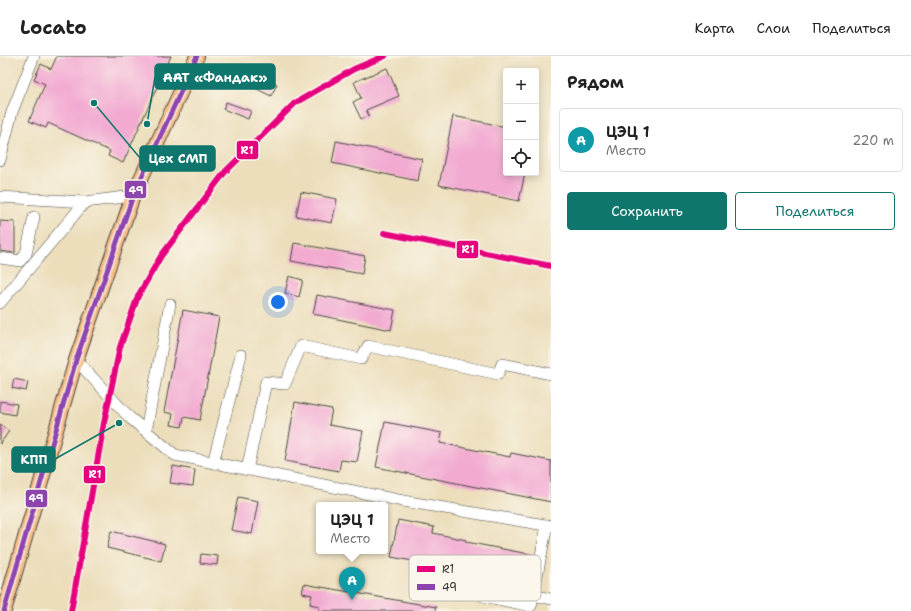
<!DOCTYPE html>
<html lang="ru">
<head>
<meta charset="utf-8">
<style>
  body { margin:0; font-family:"Shantell Sans",sans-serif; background:#f6f6f6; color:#222 }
  .controls { position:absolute; right:12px; top:12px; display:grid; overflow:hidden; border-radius:4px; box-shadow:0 2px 10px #0003 }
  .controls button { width:36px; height:36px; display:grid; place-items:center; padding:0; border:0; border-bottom:1px solid #e0e0e0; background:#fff; color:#222; font:20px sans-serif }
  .you { position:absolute; left:278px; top:246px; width:14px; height:14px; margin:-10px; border:3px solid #fff; border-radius:50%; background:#1a73e8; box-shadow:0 0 0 6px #1a73e833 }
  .badge { display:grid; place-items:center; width:26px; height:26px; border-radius:50%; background:#0f766e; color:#fff; font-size:13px; font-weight:700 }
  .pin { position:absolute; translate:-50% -33px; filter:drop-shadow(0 1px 2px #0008) }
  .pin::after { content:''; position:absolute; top:21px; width:14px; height:12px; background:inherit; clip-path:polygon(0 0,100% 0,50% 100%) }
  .popup { position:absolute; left:316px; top:446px; width:72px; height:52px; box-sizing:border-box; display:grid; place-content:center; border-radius:4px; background:#fff; filter:drop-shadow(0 1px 3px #0005); font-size:13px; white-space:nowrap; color:#767676 }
  .popup b { font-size:15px; color:#222 }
  .popup::after { content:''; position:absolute; left:50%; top:100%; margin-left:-8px; border:8px solid transparent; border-top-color:#fff }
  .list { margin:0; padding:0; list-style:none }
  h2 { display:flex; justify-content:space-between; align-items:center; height:52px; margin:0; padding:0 16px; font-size:17px }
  h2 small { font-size:13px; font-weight:400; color:#767676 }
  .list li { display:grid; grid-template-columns:26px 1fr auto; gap:12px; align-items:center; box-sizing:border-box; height:64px; margin:0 8px 8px; padding:0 8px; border:1px solid #e0e0e0; border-radius:4px }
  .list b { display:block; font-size:15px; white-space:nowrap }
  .list p { margin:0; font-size:13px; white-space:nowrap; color:#767676 }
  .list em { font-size:13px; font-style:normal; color:#767676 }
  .actions { display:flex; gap:8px; padding:12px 16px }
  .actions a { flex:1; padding:9px 0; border:1px solid #0f766e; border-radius:4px; text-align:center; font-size:14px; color:#0f766e }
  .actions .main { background:#0f766e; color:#fff }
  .icon { flex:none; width:22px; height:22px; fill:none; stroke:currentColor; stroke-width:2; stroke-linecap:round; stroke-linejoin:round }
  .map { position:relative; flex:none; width:551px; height:555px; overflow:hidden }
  header { display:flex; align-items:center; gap:24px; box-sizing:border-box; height:56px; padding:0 20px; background:#fff; border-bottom:1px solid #e0e0e0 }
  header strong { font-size:19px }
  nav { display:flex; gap:22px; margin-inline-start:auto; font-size:14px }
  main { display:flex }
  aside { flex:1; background:#fff }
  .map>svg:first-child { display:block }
</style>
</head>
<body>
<header>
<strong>Locato</strong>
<nav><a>Карта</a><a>Слои</a><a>Поделиться</a></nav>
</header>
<main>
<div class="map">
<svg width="551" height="555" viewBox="0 0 551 555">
  <rect width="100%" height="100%" fill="#fbf7ec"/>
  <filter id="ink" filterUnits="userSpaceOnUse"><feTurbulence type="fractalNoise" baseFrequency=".025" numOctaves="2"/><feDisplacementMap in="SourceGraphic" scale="8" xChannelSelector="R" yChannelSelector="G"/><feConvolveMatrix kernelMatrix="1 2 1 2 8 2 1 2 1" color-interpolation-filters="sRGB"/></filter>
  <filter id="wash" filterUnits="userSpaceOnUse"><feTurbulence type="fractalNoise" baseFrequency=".012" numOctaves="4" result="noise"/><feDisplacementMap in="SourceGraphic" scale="16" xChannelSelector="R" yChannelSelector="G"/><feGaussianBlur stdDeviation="0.9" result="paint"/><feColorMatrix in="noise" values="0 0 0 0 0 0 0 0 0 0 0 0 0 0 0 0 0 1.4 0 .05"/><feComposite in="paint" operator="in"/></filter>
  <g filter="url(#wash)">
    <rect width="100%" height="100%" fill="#ecdebb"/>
    <g id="blocks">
      <!-- building -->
      <g fill="#f2aad1">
        <path d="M57,0H171L123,107L108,100L110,95L48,67L46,72L29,65L45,28L34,23L41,8L51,13Z"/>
        <path d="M387,12L399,40L366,54L369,60L361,63L353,46L361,42L354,26Z"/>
        <path d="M251,15L277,28L271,40L245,27Z"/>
        <path d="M226,46L251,55L248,63L223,53Z"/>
        <path d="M453,60L506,71V117H525L519,145L439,129Z"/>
        <path d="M336,85L422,103L418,125L332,107Z"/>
        <path d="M301,136L337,143L332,167L296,160Z"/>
        <path d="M0,165L15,166V197L0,195Z"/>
        <path d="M294,187L365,200L362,218L291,205Z"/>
        <path d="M289,220L303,224L299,241L285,237Z"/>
        <path d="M317,239L395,254L391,274L313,258Z"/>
        <path d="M183,254L219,261L200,364L184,361L182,371L171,369L173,358L164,356Z"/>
        <path d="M14,323L28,326L26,335L12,332Z"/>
        <path d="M0,345L17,348L15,359L0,356Z"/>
        <path d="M295,346L332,353L329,369L363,375L357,406L341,404L339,415L285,405Z"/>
        <path d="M385,366L442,377L440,387L510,401L511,397L551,405V446L376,411Z"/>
        <path d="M0,369L9,375L0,388Z"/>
        <path d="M173,410L195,414L193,430L170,427Z"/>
        <path d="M238,441L258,445L252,478L231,474Z"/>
        <path d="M398,464L434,471L433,477L466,484V486L534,499L529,526L521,524L519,538L485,532L488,518L459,512L455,529L421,523L424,507L391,501Z"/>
        <path d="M111,475L165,488L161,505L107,492Z"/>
        <path d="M201,498L218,500L217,509L200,507Z"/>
        <path d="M304,528L436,551L435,555H319V550L310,548L312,539L302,537Z"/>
      </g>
    </g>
  </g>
  <g filter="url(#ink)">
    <use href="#blocks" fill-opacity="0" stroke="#484641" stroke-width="1"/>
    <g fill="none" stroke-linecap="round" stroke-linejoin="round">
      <defs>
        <g id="minor">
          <path d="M0,104L12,56L34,0"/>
          <path d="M0,141L85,146L133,140"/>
          <path d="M0,202L20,205L26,198L34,161"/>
          <path d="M0,247L85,146"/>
          <path d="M76,304L130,362L175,399L403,445L551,470"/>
          <path d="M146,375L170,248"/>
          <path d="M213,407L241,299"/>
          <path d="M247,414L266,326L285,328L301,290L361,303L368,290L498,318L502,308L551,318"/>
          <path d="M533,539L551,543"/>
          <path d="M483,540L531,550L547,469"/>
        </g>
        <path id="major" d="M4,555L76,304L133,140L197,0"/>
      </defs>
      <!-- minor casing -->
      <use href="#minor" stroke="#484641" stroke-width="12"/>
      <!-- major casing -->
      <use href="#major" stroke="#484641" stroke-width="16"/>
      <!-- minor -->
      <use href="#minor" stroke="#fff" stroke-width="11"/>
      <!-- major -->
      <use href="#major" stroke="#f7be88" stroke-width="14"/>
      <defs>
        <path id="bus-1" d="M4,555L76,304L133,140L197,0"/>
      </defs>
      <!-- bus-1 casing -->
      <use href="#bus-1" stroke="#fbf7ec" stroke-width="8"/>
      <!-- bus-1 -->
      <use href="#bus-1" stroke="#8e44ad" stroke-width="5"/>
      <defs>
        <g id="rail-1">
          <path d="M384,177L551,210"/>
          <path d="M71,555L104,367L120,291L138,240L161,200L225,116L295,47L354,13L385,0"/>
        </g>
      </defs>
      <!-- rail-1 casing -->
      <use href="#rail-1" stroke="#fbf7ec" stroke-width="9"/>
      <!-- rail-1 -->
      <use href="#rail-1" stroke="#e5007d" stroke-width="6"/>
    </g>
  </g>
  <!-- legend -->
  <rect x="409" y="499" width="132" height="46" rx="6" fill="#fbf7ec" stroke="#bdbab2" stroke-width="1"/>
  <rect x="417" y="510" width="18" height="6" fill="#e5007d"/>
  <rect x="417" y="528" width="18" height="6" fill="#8e44ad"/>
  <g font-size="11" fill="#2b2b2b">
    <text x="442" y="517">R1</text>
    <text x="442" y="535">49</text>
  </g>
  <!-- callouts -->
  <path fill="none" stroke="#0f766e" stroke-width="1.5" d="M147 68L155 21M94 47L140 102M119 367L55 403"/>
  <g fill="#0f766e" stroke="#fbf7ec" stroke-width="1.5">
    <circle cx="147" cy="68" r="4"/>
    <circle cx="94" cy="47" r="4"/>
    <circle cx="119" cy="367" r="4"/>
  </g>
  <g fill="#0f766e" stroke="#0f766e" stroke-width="1.5">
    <rect x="155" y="8" width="120" height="25" rx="4"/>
    <rect x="140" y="90" width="75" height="25" rx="4"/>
    <rect x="12" y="391" width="43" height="25" rx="4"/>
  </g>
  <g font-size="13" text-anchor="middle" font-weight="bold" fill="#fff">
    <text x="215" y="26">ААТ «Фандак»</text>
    <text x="178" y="107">Цех СМП</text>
    <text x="34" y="408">КПП</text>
  </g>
  <g stroke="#fbf7ec" stroke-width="1.5">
    <rect x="236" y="84" width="23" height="20" rx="4" fill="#e5007d"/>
    <rect x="124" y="124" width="23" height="19" rx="4" fill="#8e44ad"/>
    <rect x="456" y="184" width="23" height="19" rx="4" fill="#e5007d"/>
    <rect x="83" y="409" width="23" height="19" rx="4" fill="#e5007d"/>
    <rect x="25" y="433" width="23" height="19" rx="4" fill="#8e44ad"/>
  </g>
  <g font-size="11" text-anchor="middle" font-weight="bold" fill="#fff">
    <text x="247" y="98">R1</text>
    <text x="136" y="138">49</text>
    <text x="468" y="197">R1</text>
    <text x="95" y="422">R1</text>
    <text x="36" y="446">49</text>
  </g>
</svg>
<div class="controls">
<button>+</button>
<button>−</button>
<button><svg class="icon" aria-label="locate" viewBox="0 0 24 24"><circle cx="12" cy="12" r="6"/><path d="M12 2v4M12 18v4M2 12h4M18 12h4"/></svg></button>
</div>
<div class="you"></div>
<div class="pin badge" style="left:352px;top:544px;background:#0f9aa8">A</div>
<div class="popup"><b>ЦЭЦ 1</b>Место</div>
</div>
<aside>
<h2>Рядом<small></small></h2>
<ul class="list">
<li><span class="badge" style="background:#0f9aa8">A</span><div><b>ЦЭЦ 1</b><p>Место</p></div><em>220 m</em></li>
</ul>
<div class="actions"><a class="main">Сохранить</a><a>Поделиться</a></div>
</aside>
</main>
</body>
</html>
